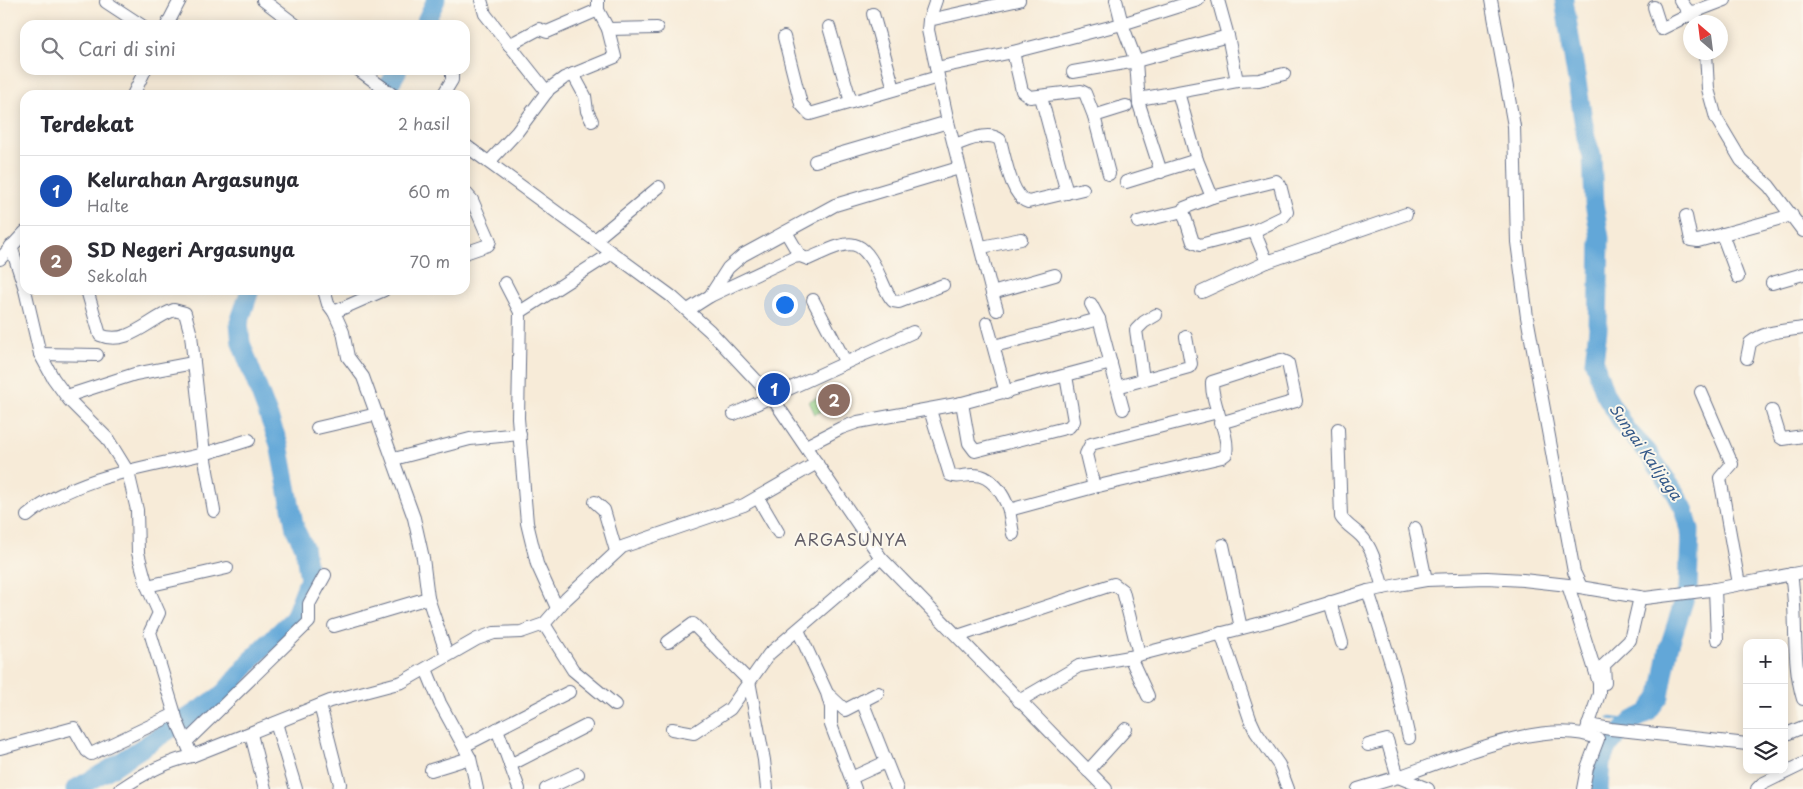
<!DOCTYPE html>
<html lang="id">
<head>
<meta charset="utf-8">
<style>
  body { margin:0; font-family:"Playpen Sans",sans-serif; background:#f2f2f3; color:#2b2b33 }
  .controls { position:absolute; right:15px; bottom:15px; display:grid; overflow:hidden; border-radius:10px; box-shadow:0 2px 12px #0003 }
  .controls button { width:45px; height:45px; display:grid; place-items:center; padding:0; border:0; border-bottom:1px solid #e1e1e2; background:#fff; color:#2b2b33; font:25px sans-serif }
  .compass { position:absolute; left:1683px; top:15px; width:45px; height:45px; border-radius:50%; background:#fff; box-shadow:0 2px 12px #0003; rotate:332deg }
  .you { position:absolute; left:784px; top:304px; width:18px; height:18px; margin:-12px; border:4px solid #fff; border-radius:50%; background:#1a73e8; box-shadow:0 0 0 8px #1a73e833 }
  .badge { display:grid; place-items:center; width:32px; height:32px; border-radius:50%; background:#d1495b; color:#fff; font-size:16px; font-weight:700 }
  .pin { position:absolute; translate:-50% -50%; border:2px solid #fff; box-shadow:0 1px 5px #0006 }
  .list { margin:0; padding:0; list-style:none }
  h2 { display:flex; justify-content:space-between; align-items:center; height:65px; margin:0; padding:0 20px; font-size:21px }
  h2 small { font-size:16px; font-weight:400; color:#7c7c81 }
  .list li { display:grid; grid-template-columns:32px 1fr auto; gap:15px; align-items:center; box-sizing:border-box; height:70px; padding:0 20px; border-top:1px solid #e1e1e2 }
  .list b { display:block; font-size:19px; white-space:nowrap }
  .list p { margin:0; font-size:16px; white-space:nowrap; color:#7c7c81 }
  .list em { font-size:16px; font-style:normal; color:#7c7c81 }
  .icon { flex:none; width:28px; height:28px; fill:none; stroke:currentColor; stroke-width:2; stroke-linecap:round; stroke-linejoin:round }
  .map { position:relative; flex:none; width:1803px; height:789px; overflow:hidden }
  .search { position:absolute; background:#fff; box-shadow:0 2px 12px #0003; left:20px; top:20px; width:450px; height:55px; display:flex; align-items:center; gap:12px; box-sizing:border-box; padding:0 18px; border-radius:15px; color:#7c7c81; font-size:19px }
  .panel { position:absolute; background:#fff; box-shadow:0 2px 12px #0003; left:20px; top:90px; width:450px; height:205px; border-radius:15px }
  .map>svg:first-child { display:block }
</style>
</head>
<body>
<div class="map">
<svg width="1803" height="789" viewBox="0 0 1803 789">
  <rect width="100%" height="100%" fill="#fbf7ec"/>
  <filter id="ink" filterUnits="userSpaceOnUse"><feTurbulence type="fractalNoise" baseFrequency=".02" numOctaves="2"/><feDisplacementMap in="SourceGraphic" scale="10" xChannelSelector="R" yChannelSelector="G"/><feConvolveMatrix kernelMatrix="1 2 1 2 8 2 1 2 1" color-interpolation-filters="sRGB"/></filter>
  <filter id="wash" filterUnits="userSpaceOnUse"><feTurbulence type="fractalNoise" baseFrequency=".0096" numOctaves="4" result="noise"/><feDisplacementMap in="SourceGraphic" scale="20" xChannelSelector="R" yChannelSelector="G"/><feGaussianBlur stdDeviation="1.12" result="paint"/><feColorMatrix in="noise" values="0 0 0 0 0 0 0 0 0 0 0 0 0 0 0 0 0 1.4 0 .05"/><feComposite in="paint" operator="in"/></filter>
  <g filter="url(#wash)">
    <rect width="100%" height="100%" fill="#f7ebd8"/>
    <!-- green -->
    <path fill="#9cda8f" stroke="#5c8476" d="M840,388L846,400L815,414L809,401Z"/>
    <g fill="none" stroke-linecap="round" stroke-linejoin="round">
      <!-- stream -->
      <path stroke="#62a7d8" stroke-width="3" d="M1609,718L1632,721"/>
      <!-- river -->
      <g stroke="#62a7d8" stroke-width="19">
        <path d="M1564,0L1586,138L1592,156L1594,203L1600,238L1598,329L1594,361L1605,394L1625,428L1647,451L1676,494L1684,509L1690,530L1688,588L1669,647L1660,696L1647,713L1632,721L1610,744L1601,762L1599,789"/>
        <path d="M424,25L436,0"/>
        <path d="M383,95L398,70"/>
        <path d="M75,789L110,769L222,695L257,654L294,618L309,579L304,547L295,529L279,444L241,343L239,323L250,290"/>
      </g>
    </g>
  </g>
  <g filter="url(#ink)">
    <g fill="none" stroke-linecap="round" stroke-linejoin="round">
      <defs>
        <g id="minor">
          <path d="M263,0L296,25"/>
          <path d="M481,0L485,14L547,92"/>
          <path d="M1019,0L929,20L928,30L948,122L992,293L1055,275"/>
          <path d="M1218,0L1228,36L1237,81L1178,92L1197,160L1212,197L1184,208L1183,211L1193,242L1200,245L1254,231L1267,262L1406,214"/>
          <path d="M1491,0L1514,126L1517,242L1527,317L1574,572L1581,587"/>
          <path d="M1680,0L1688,11L1694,12"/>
          <path d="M106,2L141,25"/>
          <path d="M1654,7L1661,29L1693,13"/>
          <path d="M873,14L894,89"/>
          <path d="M929,20L936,0"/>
          <path d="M1696,22L1694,12L1725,0"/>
          <path d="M167,25L180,0"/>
          <path d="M829,27L851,102"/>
          <path d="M608,29L657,28"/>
          <path d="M784,37L801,104L810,114L938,77"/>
          <path d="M509,45L539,29L547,32L598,10"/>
          <path d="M1013,52L1022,91L1030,97L1081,91L1085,93L1094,116L1109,174"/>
          <path d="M1706,52L1708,89L1716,118L1741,160L1769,186L1803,231"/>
          <path d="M936,68L1013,52L1122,24L1116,0"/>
          <path d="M359,70L393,95"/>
          <path d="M1073,72L1136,61L1228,36"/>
          <path d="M573,74L585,96L587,111L592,121"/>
          <path d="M1237,81L1259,80L1284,74"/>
          <path d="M133,95L145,70"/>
          <path d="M443,95L452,80V70"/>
          <path d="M1041,97L1067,193"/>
          <path d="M1139,99L1178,92"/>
          <path d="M1094,116L1126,106"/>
          <path d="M465,145L671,296L710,331L771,396L881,558L1106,789"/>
          <path d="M954,145C967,141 989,130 1000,140C1005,157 1011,197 1028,202L1083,189"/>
          <path d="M815,161L948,122"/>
          <path d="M489,162L517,132L549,89L564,78L615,57L608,29L598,10V0"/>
          <path d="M1161,172L1139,104L1136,61L1122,24L1198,0"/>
          <path d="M1126,182L1197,160"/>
          <path d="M465,192L472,200L490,241L488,245L465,253"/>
          <path d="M1212,197L1276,181L1280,185L1287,212L1283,217L1254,231"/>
          <path d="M1686,216L1691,240L1698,241L1792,215"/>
          <path d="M1138,222L1183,211"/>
          <path d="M786,232L800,256"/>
          <path d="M1722,234L1738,277"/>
          <path d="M595,240L659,187"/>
          <path d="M11,246L25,289"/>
          <path d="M982,247L1021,239"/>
          <path d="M0,259L25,232"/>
          <path d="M505,283L520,312"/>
          <path d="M1772,283L1803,274"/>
          <path d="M25,290L40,354L53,378L69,400L107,438L128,472L137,510L138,553L147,586L159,613L150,632L177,721L192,756"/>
          <path d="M324,290L328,304L334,312"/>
          <path d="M384,290L334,312L343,332L348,357L363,377L414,518L423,558L428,598L447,655"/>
          <path d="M1202,292L1267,262"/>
          <path d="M992,293L997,310"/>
          <path d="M710,296L793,257L800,256L808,259C849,241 860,232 880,277C884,285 887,295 893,301L899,302L943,285"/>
          <path d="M813,300L845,361"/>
          <path d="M1091,304L1099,319L1117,387L1189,367L1191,364L1186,337"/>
          <path d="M688,310L710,296L728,268L743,255L835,205L959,168"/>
          <path d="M987,323L1006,393"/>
          <path d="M994,346L1099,319"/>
          <path d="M40,354L97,355"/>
          <path d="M1747,358L1750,343C1765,331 1784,331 1803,328"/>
          <path d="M1143,379L1136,330L1144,322L1156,315"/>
          <path d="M1117,387L1123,409"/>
          <path d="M1701,392L1732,464L1720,478L1739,584"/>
          <path d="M67,396L135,374L193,363"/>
          <path d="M962,403L969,443L975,451L1069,427L1074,421L1066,376"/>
          <path d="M930,410L950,475C958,479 966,474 974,475C992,475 1004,495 1009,510L1094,487L1222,457L1226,454C1230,433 1211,405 1212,382L1281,360L1288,363L1296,401L1220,423"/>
          <path d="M1772,411L1780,437L1783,439L1803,436"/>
          <path d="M734,414L913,332"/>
          <path d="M317,428L377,414"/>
          <path d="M1338,429L1341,517C1346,525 1354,529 1361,536C1373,548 1378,572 1383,588"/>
          <path d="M806,446L841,428L858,422L962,403L1111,363"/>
          <path d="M394,459L470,439L520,434"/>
          <path d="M1094,487L1086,454L1091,444L1218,412"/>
          <path d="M758,498L778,532"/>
          <path d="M595,502L604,510L616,551"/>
          <path d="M1009,510L1013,534"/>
          <path d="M214,511L204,454L249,440"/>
          <path d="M27,516C76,476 144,468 204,454L191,335L185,313L174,310C150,318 128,347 100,335L87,290"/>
          <path d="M1415,528L1426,580"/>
          <path d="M1223,545L1241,628"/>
          <path d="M1791,574C1798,615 1791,660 1803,699"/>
          <path d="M1568,585L1599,683V694L1586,732"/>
          <path d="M147,586L227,568"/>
          <path d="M1715,589L1717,639"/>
          <path d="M1368,591L1395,676L1409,738"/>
          <path d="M1330,602L1342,643"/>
          <path d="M557,608L537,564L527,523L518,418L520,312L612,253"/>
          <path d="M544,624L573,670L615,705"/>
          <path d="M334,626L428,598"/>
          <path d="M798,630L827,693L831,707V725L855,789"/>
          <path d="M1221,633L1250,719L1256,732L1279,765L1288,789"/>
          <path d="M958,636L1114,584L1123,591L1139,654"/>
          <path d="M668,642L693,624L749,681L764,760L767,789"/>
          <path d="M1130,657L1148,696"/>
          <path d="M426,669L440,703L470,758L477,789"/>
          <path d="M1605,683L1604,665L1630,640L1640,597"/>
          <path d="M829,695L845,710L878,693"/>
          <path d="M862,701L897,789"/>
          <path d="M1019,701L1079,666L1130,657L1277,619L1368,591L1403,584L1426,580L1487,578L1523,580L1568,585L1645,598L1710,590L1803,572"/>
          <path d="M320,705L340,784L339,789"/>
          <path d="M276,723L296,789"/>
          <path d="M1588,725L1611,729L1747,744"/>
          <path d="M497,729L519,789"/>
          <path d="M672,729L694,733L730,709L769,654L881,558"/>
          <path d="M251,734L265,789"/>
          <path d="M1784,735L1803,727"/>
          <path d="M186,742L309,622V604L325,575"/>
          <path d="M464,746L569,692"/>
          <path d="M0,748L74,728L87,751L91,754L175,714"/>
          <path d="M510,765L586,726"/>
          <path d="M431,770L470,758"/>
          <path d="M1088,771L1126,729"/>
          <path d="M1398,777C1448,760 1548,715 1598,739L1587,768L1583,789"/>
          <path d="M1398,777L1428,789"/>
          <path d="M851,778L886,762"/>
          <path d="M121,789C144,773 165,762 192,756L330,701L402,682L477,639L494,633L521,632L544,624L566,599L622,547L744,505L817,463"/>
          <path d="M546,789L578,774"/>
          <path d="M1358,789L1398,777L1387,740L1368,745"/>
          <path d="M1757,789L1762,784L1803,764"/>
        </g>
      </defs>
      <!-- minor casing -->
      <use href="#minor" stroke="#687189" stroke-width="14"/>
      <!-- minor -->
      <use href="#minor" stroke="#fff" stroke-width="12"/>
    </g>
  </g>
  <g text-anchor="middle" stroke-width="4" stroke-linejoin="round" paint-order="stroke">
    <!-- water labels -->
    <g font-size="15" font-style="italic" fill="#345989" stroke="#fbf7ec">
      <text transform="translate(1645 452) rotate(55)" y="5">Sungai Kalijaga</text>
    </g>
    <!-- quarter labels -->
    <g font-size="16" letter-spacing="1" fill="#635f69" stroke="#fbf7ec">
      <text x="851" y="546">ARGASUNYA</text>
    </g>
  </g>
</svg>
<div class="controls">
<button>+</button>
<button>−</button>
<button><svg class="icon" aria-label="layers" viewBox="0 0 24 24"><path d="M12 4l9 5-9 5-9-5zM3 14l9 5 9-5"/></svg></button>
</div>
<svg class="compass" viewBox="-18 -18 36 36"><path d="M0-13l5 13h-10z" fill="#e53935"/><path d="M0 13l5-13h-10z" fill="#7c7c81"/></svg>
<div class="you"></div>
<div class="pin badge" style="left:774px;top:389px;background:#1a4fb4">1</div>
<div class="pin badge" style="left:834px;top:400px;background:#8d6e63">2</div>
<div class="search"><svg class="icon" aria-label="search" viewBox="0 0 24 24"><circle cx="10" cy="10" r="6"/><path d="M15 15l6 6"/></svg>Cari di sini</div>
<section class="panel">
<h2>Terdekat<small>2 hasil</small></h2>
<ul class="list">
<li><span class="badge" style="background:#1a4fb4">1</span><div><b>Kelurahan Argasunya</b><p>Halte</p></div><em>60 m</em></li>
<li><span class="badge" style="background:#8d6e63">2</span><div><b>SD Negeri Argasunya</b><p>Sekolah</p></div><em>70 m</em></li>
</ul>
</section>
</div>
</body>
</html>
